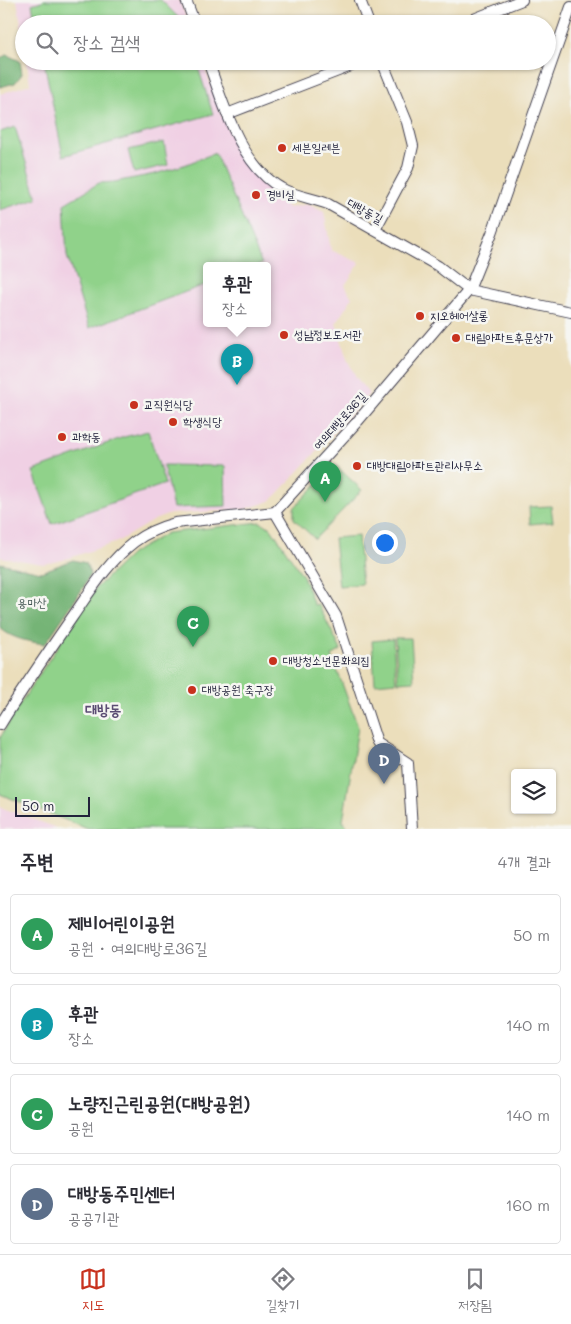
<!DOCTYPE html>
<html lang="ko">
<head>
<meta charset="utf-8">
<style>
  body { margin:0; font-family:Mali,"Poor Story",sans-serif; background:#f7f7f7; color:#2b2b33 }
  .controls { position:absolute; right:15px; bottom:15px; display:grid; overflow:hidden; border-radius:5px; box-shadow:0 1px 4px #0004 }
  .controls button { width:45px; height:45px; display:grid; place-items:center; padding:0; border:0; border-bottom:1px solid #e1e1e2; background:#fff; color:#2b2b33; font:25px sans-serif }
  .scale { position:absolute; left:15px; bottom:12px; width:75px; box-sizing:border-box; padding-left:5px; border:2px solid #22223b; border-top:0; font-size:14px; line-height:18px; white-space:nowrap; color:#22223b; -webkit-text-stroke:4px #f6f6f2; paint-order:stroke }
  .you { position:absolute; left:384px; top:542px; width:18px; height:18px; margin:-12px; border:4px solid #fff; border-radius:50%; background:#1a73e8; box-shadow:0 0 0 8px #1a73e833 }
  .badge { display:grid; place-items:center; width:32px; height:32px; border-radius:50%; background:#c8321e; color:#fff; font-size:16px; font-weight:700 }
  .pin { position:absolute; translate:-50% -41px; filter:drop-shadow(0 1px 2px #0008) }
  .pin::after { content:''; position:absolute; top:26px; width:18px; height:15px; background:inherit; clip-path:polygon(0 0,100% 0,50% 100%) }
  .popup { position:absolute; left:203px; top:262px; width:68px; height:65px; box-sizing:border-box; display:grid; place-content:center; border-radius:5px; background:#fff; filter:drop-shadow(0 1px 4px #0005); font-size:16px; white-space:nowrap; color:#7c7c81 }
  .popup b { font-size:19px; color:#2b2b33 }
  .popup::after { content:''; position:absolute; left:50%; top:100%; margin-left:-10px; border:10px solid transparent; border-top-color:#fff }
  .list { margin:0; padding:0; list-style:none }
  h2 { display:flex; justify-content:space-between; align-items:center; height:65px; margin:0; padding:0 20px; font-size:21px }
  h2 small { font-size:16px; font-weight:400; color:#7c7c81 }
  .list li { display:grid; grid-template-columns:32px 1fr auto; gap:15px; align-items:center; box-sizing:border-box; height:80px; margin:0 10px 10px; padding:0 10px; border:1px solid #e1e1e2; border-radius:5px }
  .list b { display:block; font-size:19px; white-space:nowrap }
  .list p { margin:0; font-size:16px; white-space:nowrap; color:#7c7c81 }
  .list em { font-size:16px; font-style:normal; color:#7c7c81 }
  .icon { flex:none; width:28px; height:28px; fill:none; stroke:currentColor; stroke-width:2; stroke-linecap:round; stroke-linejoin:round }
  .map { position:relative; flex:none; width:571px; height:829px; overflow:hidden }
  .search { position:absolute; background:#fff; box-shadow:0 1px 4px #0004; left:15px; right:15px; top:15px; height:55px; display:flex; align-items:center; gap:12px; box-sizing:border-box; padding:0 18px; border-radius:28px; color:#7c7c81; font-size:19px }
  .sheet { height:425px; background:#fff }
  nav { display:flex; justify-content:space-around; align-items:center; box-sizing:border-box; height:70px; border-top:1px solid #e1e1e2; background:#fff; font-size:14px; color:#7c7c81 }
  nav a { display:grid; justify-items:center; gap:2px }
  nav .on { color:#c8321e }
  .map>svg:first-child { display:block }
</style>
</head>
<body>
<div class="map">
<svg width="571" height="829" viewBox="0 0 571 829">
  <rect width="100%" height="100%" fill="#f6f6f2"/>
  <filter id="ink" filterUnits="userSpaceOnUse"><feTurbulence type="fractalNoise" baseFrequency=".02" numOctaves="2"/><feDisplacementMap in="SourceGraphic" scale="10" xChannelSelector="R" yChannelSelector="G"/><feConvolveMatrix kernelMatrix="1 2 1 2 8 2 1 2 1" color-interpolation-filters="sRGB"/></filter>
  <filter id="wash" filterUnits="userSpaceOnUse"><feTurbulence type="fractalNoise" baseFrequency=".0096" numOctaves="4" result="noise"/><feDisplacementMap in="SourceGraphic" scale="20" xChannelSelector="R" yChannelSelector="G"/><feGaussianBlur stdDeviation="1.12" result="paint"/><feColorMatrix in="noise" values="0 0 0 0 0 0 0 0 0 0 0 0 0 0 0 0 0 1.4 0 .05"/><feComposite in="paint" operator="in"/></filter>
  <g filter="url(#wash)">
    <rect width="100%" height="100%" fill="#ebdebb"/>
    <!-- built -->
    <g fill="#f0d0e4" fill-rule="evenodd">
      <path d="M17,0H179L189,24H24V42Z"/>
      <path d="M27,61H202L220,111L233,140L251,172L260,183L289,208L307,204L324,212L331,250L360,263L345,285L352,298L336,323L347,359L356,377L369,394L278,494L270,501L246,509L170,514L154,520L117,542L63,560L43,564L0,557V94L30,84ZM207,266H267V324H207Z"/>
      <path d="M0,807L60,829H0Z"/>
    </g>
    <!-- green -->
    <g fill="#90d28a" stroke="#597a62">
      <path d="M45,0H161L185,24H36L32,4Z"/>
      <path d="M44,61H196L213,114L63,156Z"/>
      <path d="M15,127L37,198L0,210V132Z"/>
      <path d="M164,142L168,165L134,173L128,150Z"/>
      <path d="M215,153L262,264L256,266H207V284L89,328L67,256L64,204L99,183L114,182L155,174L184,165Z"/>
      <path d="M148,431L165,484L52,524L33,471L124,437Z"/>
      <path d="M163,465L225,466L226,506L173,508Z"/>
      <path d="M335,465L362,490L315,539L294,519V508Z"/>
      <path d="M551,506L553,522L530,524L529,507Z"/>
      <path d="M260,522L271,528L303,576L314,605L318,604L341,650L332,656L358,727L343,821L348,829H88L0,794V738L18,707L96,588L131,554L167,533Z"/>
      <path d="M358,536L362,584L339,586L334,538Z"/>
      <path d="M395,638H411L414,681L398,682Z"/>
      <path d="M393,639L396,682L375,684L372,641Z"/>
    </g>
    <!-- forest -->
    <g fill="#74b476" stroke="#4b6b58">
      <path d="M7,55L20,61L22,74L15,83L0,87V58Z"/>
      <path d="M73,560L86,563L90,574L83,588L45,644C30,642 12,639 0,628V563L41,572Z"/>
    </g>
  </g>
  <g filter="url(#ink)">
    <g fill="none" stroke-linecap="round" stroke-linejoin="round">
      <defs>
        <g id="minor">
          <path d="M186,0L195,24"/>
          <path d="M360,0L369,24"/>
          <path d="M461,24L522,0"/>
          <path d="M208,61C223,103 240,165 281,188C294,196 313,198 328,204L438,266L469,290L571,312"/>
          <path d="M227,114L364,61"/>
          <path d="M375,230L408,168L413,146L407,122L382,61"/>
          <path d="M275,512L336,616L377,743L408,763L412,829"/>
          <path d="M0,725C23,688 48,652 73,616C91,590 108,562 134,542C146,533 160,527 175,523L275,512L357,422L469,290L492,233L571,7"/>
        </g>
      </defs>
      <!-- minor casing -->
      <use href="#minor" stroke="#403e4e" stroke-width="12"/>
      <!-- minor -->
      <use href="#minor" stroke="#fff" stroke-width="10"/>
    </g>
  </g>
  <!-- markers -->
  <g fill="#c8321e" stroke="#f6f6f2" stroke-width="2">
    <circle cx="282" cy="148" r="5"/>
    <circle cx="256" cy="195" r="5"/>
    <circle cx="420" cy="316" r="5"/>
    <circle cx="284" cy="335" r="5"/>
    <circle cx="456" cy="338" r="5"/>
    <circle cx="134" cy="405" r="5"/>
    <circle cx="173" cy="422" r="5"/>
    <circle cx="62" cy="437" r="5"/>
    <circle cx="357" cy="466" r="5"/>
    <circle cx="273" cy="661" r="5"/>
    <circle cx="192" cy="690" r="5"/>
  </g>
  <g text-anchor="middle" stroke-width="5" stroke-linejoin="round" paint-order="stroke">
    <!-- poi labels -->
    <g font-size="12" fill="#22223b" stroke="#f6f6f2" text-anchor="start">
      <text x="292" y="152">세븐일레븐</text>
      <text x="266" y="199">경비실</text>
      <text x="430" y="320">지오헤어살롱</text>
      <text x="294" y="339">성남정보도서관</text>
      <text x="466" y="342">대림아파트후문상가</text>
      <text x="144" y="409">교직원식당</text>
      <text x="183" y="426">학생식당</text>
      <text x="72" y="441">과학동</text>
      <text x="367" y="470">대방대림아파트관리사무소</text>
      <text x="283" y="665">대방청소년문화의집</text>
      <text x="202" y="694">대방공원 축구장</text>
    </g>
    <!-- street labels -->
    <g font-size="12" fill="#22223b" stroke="#f6f6f2">
      <text transform="translate(365 211) rotate(29)" y="4">대방동길</text>
      <text transform="translate(340 421) rotate(-48)" y="4">여의대방로36길</text>
    </g>
    <!-- park labels -->
    <g font-size="12" fill="#435753" stroke="#f6f6f2">
      <text x="32" y="607">용마산</text>
    </g>
    <!-- quarter labels -->
    <g font-size="15" font-weight="bold" fill="#5c4d74" stroke="#f6f6f2">
      <text x="103" y="715">대방동</text>
    </g>
  </g>
</svg>
<div class="controls">
<button><svg class="icon" aria-label="layers" viewBox="0 0 24 24"><path d="M12 4l9 5-9 5-9-5zM3 14l9 5 9-5"/></svg></button>
</div>
<div class="scale">50 m</div>
<div class="you"></div>
<div class="pin badge" style="left:325px;top:502px;background:#2e9e5b">A</div>
<div class="pin badge" style="left:237px;top:385px;background:#0f9aa8">B</div>
<div class="popup"><b>후관</b>장소</div>
<div class="pin badge" style="left:193px;top:647px;background:#2e9e5b">C</div>
<div class="pin badge" style="left:384px;top:784px;background:#5c6f8a">D</div>
<div class="search"><svg class="icon" aria-label="search" viewBox="0 0 24 24"><circle cx="10" cy="10" r="6"/><path d="M15 15l6 6"/></svg>장소 검색</div>
</div>
<section class="sheet">
<h2>주변<small>4개 결과</small></h2>
<ul class="list">
<li><span class="badge" style="background:#2e9e5b">A</span><div><b>제비어린이공원</b><p>공원 · 여의대방로36길</p></div><em>50 m</em></li>
<li><span class="badge" style="background:#0f9aa8">B</span><div><b>후관</b><p>장소</p></div><em>140 m</em></li>
<li><span class="badge" style="background:#2e9e5b">C</span><div><b>노량진근린공원(대방공원)</b><p>공원</p></div><em>140 m</em></li>
<li><span class="badge" style="background:#5c6f8a">D</span><div><b>대방동주민센터</b><p>공공기관</p></div><em>160 m</em></li>
</ul>
</section>
<nav>
<a class="on"><svg class="icon" aria-label="map" viewBox="0 0 24 24"><path d="M3 6l6-2 6 2 6-2v14l-6 2-6-2-6 2zM9 4v14M15 6v14"/></svg>지도</a>
<a><svg class="icon" aria-label="directions" viewBox="0 0 24 24"><path d="M12 3l9 9-9 9-9-9zM9 14v-3h6M13 9l2 2-2 2"/></svg>길찾기</a>
<a><svg class="icon" aria-label="saved" viewBox="0 0 24 24"><path d="M7 4h10v16l-5-4-5 4z"/></svg>저장됨</a>
</nav>
</body>
</html>
